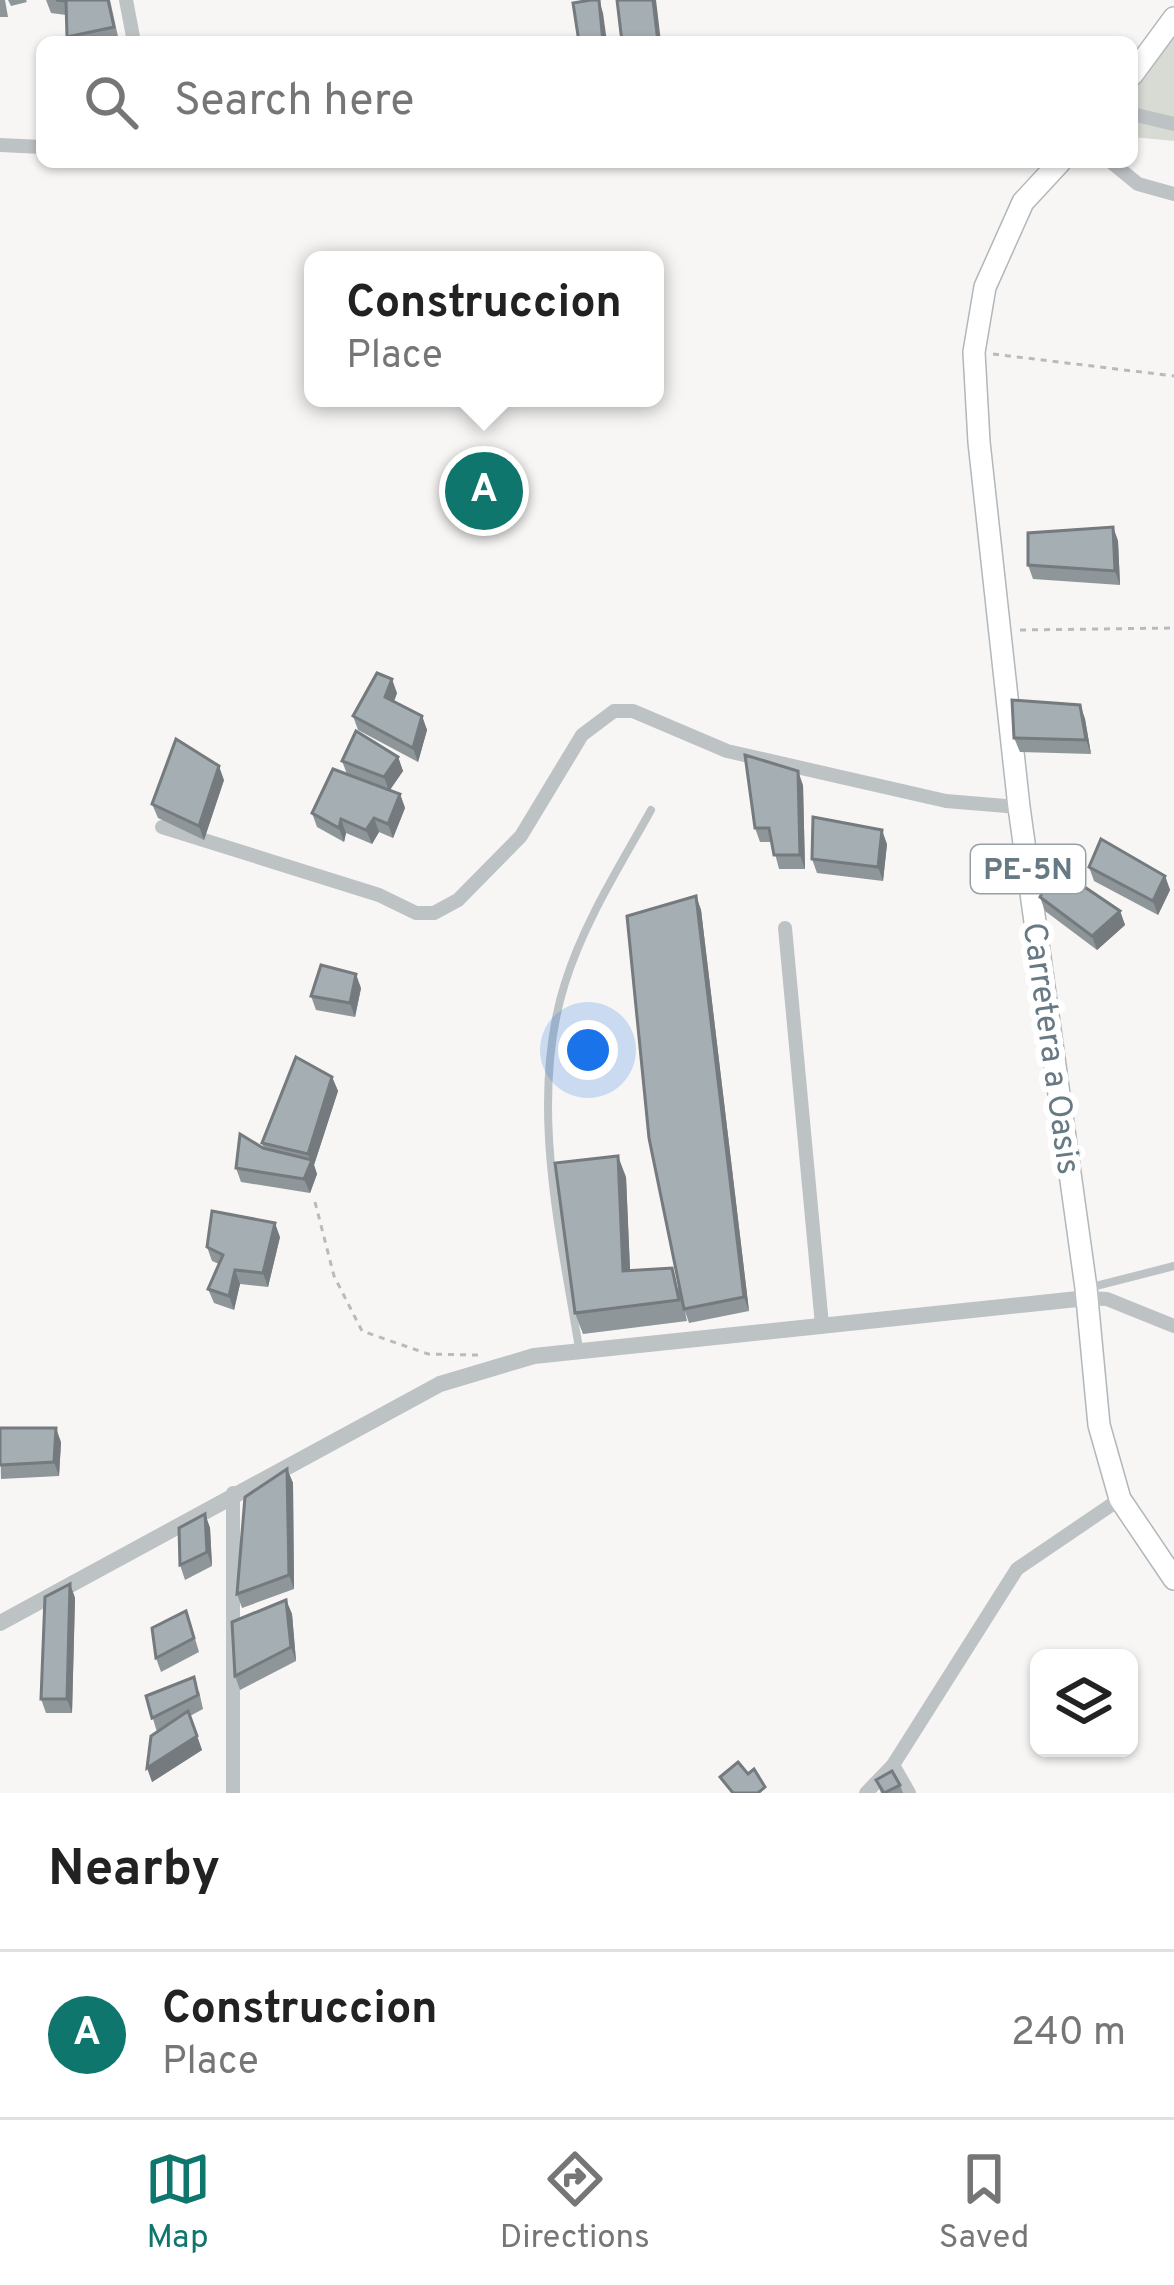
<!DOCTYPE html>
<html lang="en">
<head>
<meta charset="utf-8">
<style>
  body { margin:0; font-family:Overpass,sans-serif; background:#f6f6f6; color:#222 }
  .controls { position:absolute; right:36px; bottom:36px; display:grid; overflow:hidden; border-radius:18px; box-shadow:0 3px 9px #0004 }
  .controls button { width:108px; height:108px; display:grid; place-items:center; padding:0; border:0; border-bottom:3px solid #e0e0e0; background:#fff; color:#222; font:60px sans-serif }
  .you { position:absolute; left:588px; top:1050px; width:42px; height:42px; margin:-30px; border:9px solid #fff; border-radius:50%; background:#1a73e8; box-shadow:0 0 0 18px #1a73e833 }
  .badge { display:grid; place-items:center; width:78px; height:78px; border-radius:50%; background:#0f766e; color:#fff; font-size:39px; font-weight:700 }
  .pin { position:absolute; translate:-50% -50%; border:6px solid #fff; box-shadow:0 3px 12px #0006 }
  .popup { position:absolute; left:304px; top:251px; width:360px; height:156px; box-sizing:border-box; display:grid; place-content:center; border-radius:18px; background:#fff; filter:drop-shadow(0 3px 9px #0005); font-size:39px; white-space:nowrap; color:#767676 }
  .popup b { font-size:45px; color:#222 }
  .popup::after { content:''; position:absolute; left:50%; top:100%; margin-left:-24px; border:24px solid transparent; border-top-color:#fff }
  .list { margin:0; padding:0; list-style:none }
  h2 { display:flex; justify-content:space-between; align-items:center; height:156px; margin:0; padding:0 48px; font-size:51px }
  h2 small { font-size:39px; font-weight:400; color:#767676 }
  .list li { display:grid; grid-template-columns:78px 1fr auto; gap:36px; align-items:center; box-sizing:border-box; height:168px; padding:0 48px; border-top:3px solid #e0e0e0 }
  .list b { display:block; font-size:45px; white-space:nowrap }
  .list p { margin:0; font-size:39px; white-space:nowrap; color:#767676 }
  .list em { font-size:39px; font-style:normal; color:#767676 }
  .icon { flex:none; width:66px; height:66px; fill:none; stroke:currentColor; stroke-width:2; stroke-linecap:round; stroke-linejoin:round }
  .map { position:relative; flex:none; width:1174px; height:1793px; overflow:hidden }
  .search { position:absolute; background:#fff; box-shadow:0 3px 9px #0004; left:36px; right:36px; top:36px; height:132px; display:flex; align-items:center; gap:30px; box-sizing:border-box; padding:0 42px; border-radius:18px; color:#767676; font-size:45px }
  .sheet { height:324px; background:#fff }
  nav { display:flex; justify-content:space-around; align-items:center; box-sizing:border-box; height:168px; border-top:3px solid #e0e0e0; background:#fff; font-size:33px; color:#767676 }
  nav a { display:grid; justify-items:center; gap:6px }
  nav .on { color:#0f766e }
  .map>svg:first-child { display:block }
</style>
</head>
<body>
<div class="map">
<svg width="1174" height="1793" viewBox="0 0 1174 1793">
  <rect width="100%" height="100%" fill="#f7f6f4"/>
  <!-- green -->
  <path fill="#d7dbd3" d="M1174,30V141L1132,137V82Z"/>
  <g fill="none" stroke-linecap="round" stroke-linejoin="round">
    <defs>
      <g id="primary">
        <path d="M1132,75L1174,18"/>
        <path d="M1060,162L1023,202L985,287L974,352L979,442L1019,807L1086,1288L1099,1425L1120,1499L1174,1579"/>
      </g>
    </defs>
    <!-- primary casing -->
    <use href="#primary" stroke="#b1b7ba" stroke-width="24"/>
    <!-- path -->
    <g stroke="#b8bbbd" stroke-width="3" stroke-dasharray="6 6" stroke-linecap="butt">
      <path d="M993,354L1174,376"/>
      <path d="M1020,630L1174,628"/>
      <path d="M315,1202L334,1276L362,1331L428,1354L478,1355"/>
    </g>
    <!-- service -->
    <g stroke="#bdc2c5" stroke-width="8">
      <path d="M1088,1288L1174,1266"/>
      <path d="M579,1348C560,1232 528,1099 565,983C584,922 620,866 651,810"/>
    </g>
    <!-- minor -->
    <g stroke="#bdc2c5" stroke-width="14">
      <path d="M126,0L134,42"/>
      <path d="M1132,114L1174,124"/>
      <path d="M0,145L42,147"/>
      <path d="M1111,162L1138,184L1174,194"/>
      <path d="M162,827L379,895L416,913H434L458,900L521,836L582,735L614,711H633L727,751L946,801L1019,807"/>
      <path d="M785,928L822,1325"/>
      <path d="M1087,1298L1107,1299L1174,1326"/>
      <path d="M233,1493V1793"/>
      <path d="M893,1765L909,1793"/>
      <path d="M866,1793L893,1765L1017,1569L1120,1499"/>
    </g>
    <!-- tertiary -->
    <path stroke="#bdc2c5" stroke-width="16" d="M0,1623L440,1384L534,1356L1087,1298"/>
    <!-- primary -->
    <use href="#primary" stroke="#fff" stroke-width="21"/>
  </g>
  <!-- wall -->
  <g fill="#8e969a">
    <path d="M0,0H5L8,17H0Z"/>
    <path d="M8,0H26L27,2L11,6Z"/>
    <path d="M46,0H110L119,41L69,42L66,15L51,13Z"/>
    <path d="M498,469L503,483L501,502L466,500L461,486Z"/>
    <path d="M1113,527L1118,541L1120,585L1033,579L1028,565Z"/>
    <path d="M397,693L394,702L422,716L427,730L418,762L358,730L353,716Z"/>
    <path d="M1080,705L1085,719L1091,754L1020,752L1014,738Z"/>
    <path d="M398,757L403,771L390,790L400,794L405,808L393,838L379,832L372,844L346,833L344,842L317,827L312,813L347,774L342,761Z"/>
    <path d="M224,780L204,840L158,818L152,804Z"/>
    <path d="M803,785L805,869H779L772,842H760L755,828Z"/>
    <path d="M887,844L883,881L817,873L812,859Z"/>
    <path d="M1089,867L1165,876L1170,890L1158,915L1094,881Z"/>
    <path d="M696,896L701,910L749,1311L689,1323L685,1311L687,1321L583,1334L575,1313L626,1177L630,1270L680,1289Z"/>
    <path d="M1040,897L1120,911L1125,925L1097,950L1045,911Z"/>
    <path d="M361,988L355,1017L316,1010L311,996Z"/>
    <path d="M332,1077L338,1091L314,1165L317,1174L310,1193L241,1182L236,1168L264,1149L262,1143Z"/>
    <path d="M280,1237L268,1287L240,1284L234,1310L214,1303L208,1289L219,1264L212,1261L207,1247Z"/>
    <path d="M0,1428L61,1442L59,1476L1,1479Z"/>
    <path d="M287,1469L293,1483L294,1589L242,1608L237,1594Z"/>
    <path d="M205,1514L210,1528L212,1566L185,1580L180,1565Z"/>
    <path d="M70,1584L75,1598L72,1713H46L41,1699Z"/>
    <path d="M286,1600L292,1614L296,1661L240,1690L235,1676Z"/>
    <path d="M191,1625L199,1652L161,1672L156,1658Z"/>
    <path d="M199,1691L203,1709L190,1716L202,1750L152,1782L157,1732L146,1696Z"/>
    <path d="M876,1780L900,1785L903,1793H881Z"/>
  </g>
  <!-- shaded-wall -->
  <g fill="#747a7d">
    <path d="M599,0L603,13L607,42H603Z"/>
    <path d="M653,0H656L661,42H658Z"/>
    <path d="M498,469L503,483L501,502L496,488Z"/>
    <path d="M1113,527L1118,541L1120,585L1115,571Z"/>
    <path d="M392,679L397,693L390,711L385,697Z"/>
    <path d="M1080,705L1085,719L1091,754L1086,740Z"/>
    <path d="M422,716L427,730L418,762L413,748Z"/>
    <path d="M398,757L403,771L389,791L384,777Z"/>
    <path d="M219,766L224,780L204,840L199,826Z"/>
    <path d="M798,771L803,785L805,869L800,855Z"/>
    <path d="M400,794L405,808L393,838L388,824Z"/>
    <path d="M374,818L379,832L372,844L366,830Z"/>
    <path d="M341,819L346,833L344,842L339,828Z"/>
    <path d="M882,830L887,844L883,881L878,867Z"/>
    <path d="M1165,876L1170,890L1158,915L1153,901Z"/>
    <path d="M696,896L701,910L749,1311L744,1297Z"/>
    <path d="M1120,911L1125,925L1097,950L1092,936Z"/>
    <path d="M356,974L361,988L355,1017L350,1003Z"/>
    <path d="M332,1077L338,1091L314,1165L317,1174L310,1193L304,1179L311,1162L308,1154Z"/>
    <path d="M618,1156L626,1177L631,1292L623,1271Z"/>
    <path d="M275,1223L280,1237L268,1287L263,1273Z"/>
    <path d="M235,1270L240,1284L234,1310L229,1296Z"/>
    <path d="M56,1428L61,1442L59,1476L54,1462Z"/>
    <path d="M287,1469L293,1483L294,1589L289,1575Z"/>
    <path d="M205,1514L210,1528L212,1566L207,1552Z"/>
    <path d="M70,1584L75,1598L72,1713L67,1699Z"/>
    <path d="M286,1600L292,1614L296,1661L291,1647Z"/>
    <path d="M197,1736L202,1750L152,1782L147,1768Z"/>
  </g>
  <!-- building -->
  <g fill="#a5aeb3" stroke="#747a7d" stroke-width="3">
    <path d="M56,0H108L114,27L67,37L66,1Z"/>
    <path d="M591,0H599L603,42H579L573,3Z"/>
    <path d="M617,0H653L658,42H622Z"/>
    <path d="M462,467L498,469L496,488L461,486Z"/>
    <path d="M1113,527L1115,571L1028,565V533Z"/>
    <path d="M377,673L392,679L385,697L422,716L413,748L353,716Z"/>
    <path d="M1012,700L1080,705L1086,740L1014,738Z"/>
    <path d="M356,731L398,757L384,777L342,761Z"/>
    <path d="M176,739L219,766L199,826L152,804Z"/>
    <path d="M745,755L798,771L800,855H774L769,828H755Z"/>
    <path d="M333,769L400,794L388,824L374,818L366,830L341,819L339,828L312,813Z"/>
    <path d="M813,817L882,830L878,867L812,859Z"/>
    <path d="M1101,839L1165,876L1153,901L1089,867Z"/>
    <path d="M1055,867L1120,911L1092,936L1040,897Z"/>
    <path d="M696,896L744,1297L684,1309L649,1138L627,916Z"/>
    <path d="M321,965L356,974L350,1003L311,996Z"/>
    <path d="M296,1057L332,1077L308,1154L262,1143Z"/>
    <path d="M240,1134L263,1148L312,1160L304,1179L236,1168Z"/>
    <path d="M618,1156L623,1271L672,1268L679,1300L575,1313L555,1163Z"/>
    <path d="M212,1211L275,1223L263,1273L235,1270L229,1296L208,1289L223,1255L207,1247Z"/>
    <path d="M0,1428H56L54,1462L0,1465Z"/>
    <path d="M287,1469L289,1575L237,1594L245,1497Z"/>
    <path d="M205,1514L207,1552L180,1565L179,1528Z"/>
    <path d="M70,1584L67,1699H41L45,1597Z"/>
    <path d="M286,1600L291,1647L235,1676L232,1622Z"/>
    <path d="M186,1611L194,1638L156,1658L152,1628Z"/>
    <path d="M194,1677L198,1695L152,1718L146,1696Z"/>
    <path d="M188,1711L197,1736L147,1768L151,1736Z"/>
    <path d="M738,1762L748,1774L754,1769L765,1787L758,1793H733L720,1777Z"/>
    <path d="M892,1771L900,1785L884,1793L876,1780Z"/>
  </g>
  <g text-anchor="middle" stroke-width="12" stroke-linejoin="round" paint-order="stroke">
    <!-- shield labels -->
    <rect fill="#fff" stroke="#95a1a8" stroke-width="3" x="971" y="845" width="114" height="48" rx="9"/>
    <g font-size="30" font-weight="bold" fill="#677983">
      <text x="1028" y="879">PE-5N</text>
    </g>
    <!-- street labels -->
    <g font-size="33" fill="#677983" stroke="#fff">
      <text transform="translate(1053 1048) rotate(82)" y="12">Carretera a Oasis</text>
    </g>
  </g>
</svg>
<div class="controls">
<button><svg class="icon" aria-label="layers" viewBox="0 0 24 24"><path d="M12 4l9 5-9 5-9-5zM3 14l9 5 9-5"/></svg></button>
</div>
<div class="you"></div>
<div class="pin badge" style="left:484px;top:491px">A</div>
<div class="popup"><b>Construccion</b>Place</div>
<div class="search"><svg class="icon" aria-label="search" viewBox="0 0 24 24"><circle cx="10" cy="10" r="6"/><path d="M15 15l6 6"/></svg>Search here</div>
</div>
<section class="sheet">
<h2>Nearby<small></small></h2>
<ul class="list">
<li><span class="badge">A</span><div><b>Construccion</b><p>Place</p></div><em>240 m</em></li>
</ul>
</section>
<nav>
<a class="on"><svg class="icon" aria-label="map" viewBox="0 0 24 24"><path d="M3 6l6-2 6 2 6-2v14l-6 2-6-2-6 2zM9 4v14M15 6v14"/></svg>Map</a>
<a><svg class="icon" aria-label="directions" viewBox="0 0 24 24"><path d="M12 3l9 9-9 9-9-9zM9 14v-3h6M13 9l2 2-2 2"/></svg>Directions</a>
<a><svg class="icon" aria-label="saved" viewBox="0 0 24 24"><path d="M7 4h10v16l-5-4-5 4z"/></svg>Saved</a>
</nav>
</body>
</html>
